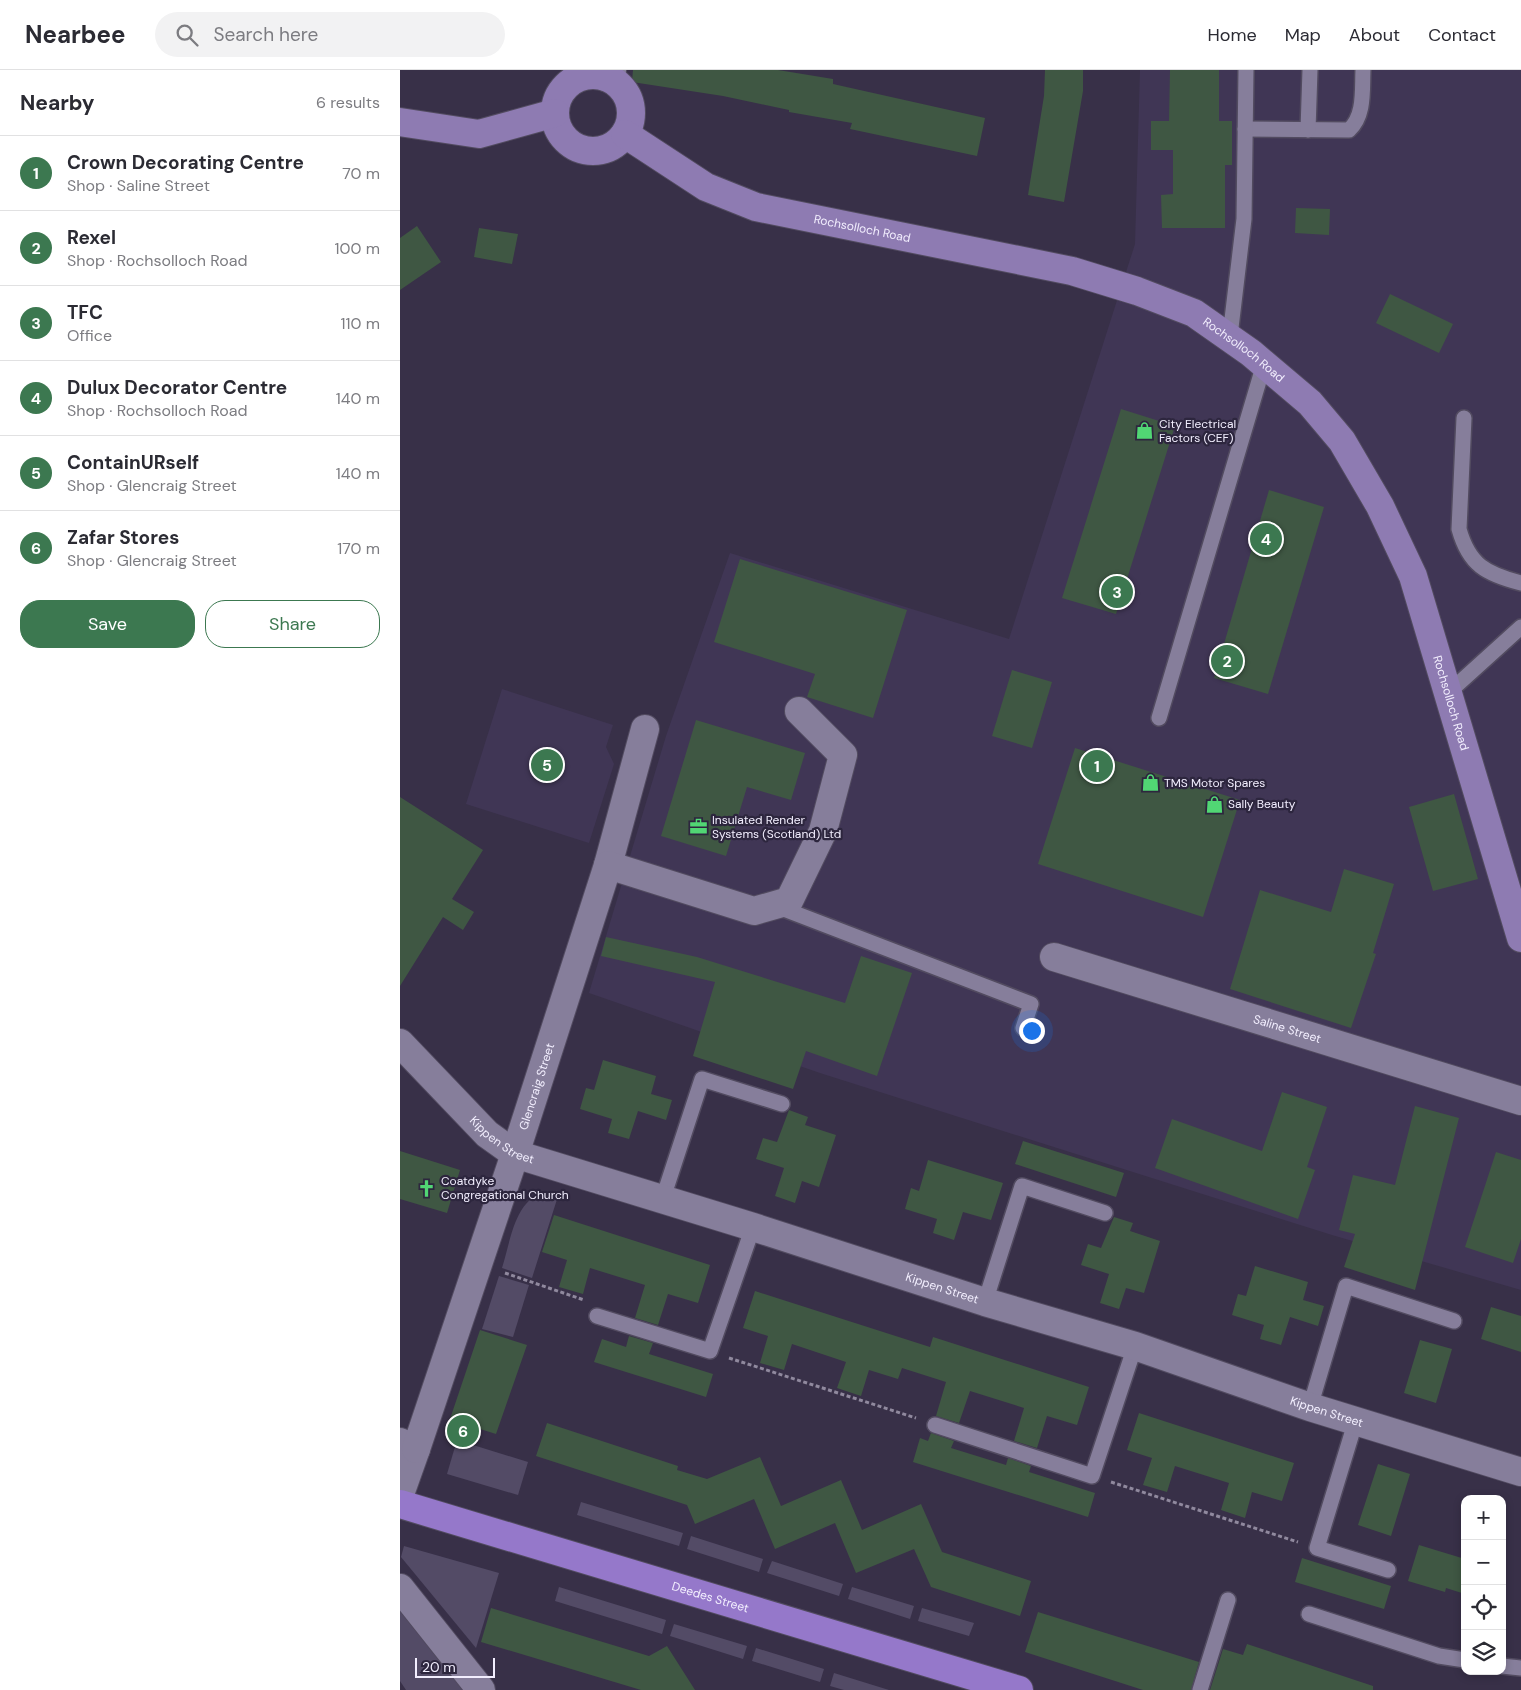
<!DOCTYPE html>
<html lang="en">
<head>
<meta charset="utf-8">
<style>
  body { margin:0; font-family:"DM Sans",sans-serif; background:#f2f2f3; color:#2b2b33 }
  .controls { position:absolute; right:15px; bottom:15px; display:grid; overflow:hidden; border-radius:10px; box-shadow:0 2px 8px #0003 }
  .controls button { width:45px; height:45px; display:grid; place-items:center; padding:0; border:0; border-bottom:1px solid #e1e1e2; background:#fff; color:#2b2b33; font:25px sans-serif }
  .scale { position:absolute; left:15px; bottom:12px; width:80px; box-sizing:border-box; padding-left:5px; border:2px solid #f2eefe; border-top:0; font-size:14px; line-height:18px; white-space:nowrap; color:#f2eefe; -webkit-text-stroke:4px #2d263e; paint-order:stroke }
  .you { position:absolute; left:631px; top:960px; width:18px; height:18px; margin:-12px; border:4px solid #fff; border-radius:50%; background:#1a73e8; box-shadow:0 0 0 8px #1a73e833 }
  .badge { display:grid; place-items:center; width:32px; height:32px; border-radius:50%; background:#3c7850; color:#fff; font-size:16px; font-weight:700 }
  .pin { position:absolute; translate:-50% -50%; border:2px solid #fff; box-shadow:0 1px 5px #0006 }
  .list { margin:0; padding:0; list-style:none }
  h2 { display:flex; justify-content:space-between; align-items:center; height:65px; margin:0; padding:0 20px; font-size:21px }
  h2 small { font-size:16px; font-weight:400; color:#7c7c81 }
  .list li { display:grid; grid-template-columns:32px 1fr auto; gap:15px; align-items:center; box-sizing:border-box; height:75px; padding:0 20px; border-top:1px solid #e1e1e2 }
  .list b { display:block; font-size:19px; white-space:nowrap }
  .list p { margin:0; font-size:16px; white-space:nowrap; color:#7c7c81 }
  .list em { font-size:16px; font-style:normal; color:#7c7c81 }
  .actions { display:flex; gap:10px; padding:15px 20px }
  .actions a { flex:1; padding:11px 0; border:1px solid #3c7850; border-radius:20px; text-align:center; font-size:18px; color:#3c7850 }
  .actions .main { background:#3c7850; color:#fff }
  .icon { flex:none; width:28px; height:28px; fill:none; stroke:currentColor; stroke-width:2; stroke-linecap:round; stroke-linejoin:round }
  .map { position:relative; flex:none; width:1121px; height:1620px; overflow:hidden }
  header { display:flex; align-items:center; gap:30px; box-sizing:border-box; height:70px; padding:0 25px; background:#fff; border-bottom:1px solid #e1e1e2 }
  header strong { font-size:24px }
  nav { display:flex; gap:28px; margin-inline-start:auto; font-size:18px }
  .search { width:350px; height:45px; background:#f2f2f3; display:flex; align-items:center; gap:12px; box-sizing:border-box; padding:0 18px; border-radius:28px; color:#7c7c81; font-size:19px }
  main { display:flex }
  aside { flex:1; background:#fff }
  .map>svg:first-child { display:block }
</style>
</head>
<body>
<header>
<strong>Nearbee</strong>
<div class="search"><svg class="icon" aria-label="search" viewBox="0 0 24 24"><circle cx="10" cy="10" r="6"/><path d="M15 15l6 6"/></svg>Search here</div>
<nav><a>Home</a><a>Map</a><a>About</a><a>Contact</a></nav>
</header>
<main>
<aside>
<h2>Nearby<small>6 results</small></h2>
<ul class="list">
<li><span class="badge">1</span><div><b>Crown Decorating Centre</b><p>Shop · Saline Street</p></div><em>70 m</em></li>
<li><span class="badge">2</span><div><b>Rexel</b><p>Shop · Rochsolloch Road</p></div><em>100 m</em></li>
<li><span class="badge">3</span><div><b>TFC</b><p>Office</p></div><em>110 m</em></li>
<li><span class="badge">4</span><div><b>Dulux Decorator Centre</b><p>Shop · Rochsolloch Road</p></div><em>140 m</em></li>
<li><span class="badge">5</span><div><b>ContainURself</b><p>Shop · Glencraig Street</p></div><em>140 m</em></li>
<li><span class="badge">6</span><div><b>Zafar Stores</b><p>Shop · Glencraig Street</p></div><em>170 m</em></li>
</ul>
<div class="actions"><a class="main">Save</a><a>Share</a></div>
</aside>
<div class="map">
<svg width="1121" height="1620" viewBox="0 0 1121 1620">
  <rect width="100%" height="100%" fill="#383048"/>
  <!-- built -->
  <g fill="#403655">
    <path d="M740,0H1121V1220L932,1165L420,1003L189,923L266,666L330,483L609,569L735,174Z"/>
    <path d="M102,619L213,655L206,677L214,694L189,773L66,734Z"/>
  </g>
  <!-- green -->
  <g fill="#534b66">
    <path d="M150,1121L159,1123L132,1208L102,1198C111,1170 115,1125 150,1121Z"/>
    <path d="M99,1206L129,1215L113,1267L82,1259Z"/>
    <path d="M57,1370L128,1392L118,1425L47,1404Z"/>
    <path d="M181,1432L283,1463L279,1476L177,1445Z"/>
    <path d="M291,1466L363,1489L359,1502L287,1479Z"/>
    <path d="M4,1476L99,1503L76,1578L1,1487Z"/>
    <path d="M372,1491L443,1514L439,1526L367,1503Z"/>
    <path d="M159,1517L266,1550L262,1564L155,1531Z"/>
    <path d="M452,1517L514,1536L510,1549L448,1529Z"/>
    <path d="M522,1538L574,1553L569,1566L518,1551Z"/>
    <path d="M0,1541L63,1620H6L0,1611Z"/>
    <path d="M274,1554L347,1576L343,1589L270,1566Z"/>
    <path d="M356,1578L424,1599L420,1612L352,1591Z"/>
    <path d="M434,1603L489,1620H444L430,1616Z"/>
  </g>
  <!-- building -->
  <g fill="#3f5743">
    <path d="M233,0H378L433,9V14L585,48L577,86L450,59L452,53L389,42V40L323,26L232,12Z"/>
    <path d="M645,0H683V21L664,132L628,125L644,26Z"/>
    <path d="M770,0H819V51H832V95H825V158H762L761,125L773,124V80H751V51H769Z"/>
    <path d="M896,138L930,139L929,165L895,163Z"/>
    <path d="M17,156L41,192L0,220V168Z"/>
    <path d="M79,158L118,164L112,194L74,187Z"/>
    <path d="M990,224L1053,254L1039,283L976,253Z"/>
    <path d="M721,339L775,356L716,544L662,528Z"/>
    <path d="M869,420L924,437L868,624L814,608Z"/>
    <path d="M340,489L507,540L473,648L407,627L415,604L314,572Z"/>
    <path d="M612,600L652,612L632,678L592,666Z"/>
    <path d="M296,650L405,683L391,730L347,717L326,786L261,766Z"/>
    <path d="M675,678L840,730L803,847L638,794Z"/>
    <path d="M1054,724L1078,809L1033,821L1009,737Z"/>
    <path d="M0,727L83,780L52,829L74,842L63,860L43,847L0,916Z"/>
    <path d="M944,799L994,814L973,883L976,884L951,958L830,919L860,820L931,842Z"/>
    <path d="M206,867L297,887L445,933L461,886L512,903L477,1006L406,981L393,1019L293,986L315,912L201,886Z"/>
    <path d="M203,990L256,1006L251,1024L272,1030L266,1050L238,1041L229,1069L208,1063L212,1049L180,1039L186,1018L194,1020Z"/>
    <path d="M882,1022L927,1037L907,1097L915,1100L898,1149L755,1098L772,1049L862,1081Z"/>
    <path d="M1015,1036L1059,1048L1015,1220L944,1197L955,1164L939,1160L953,1105L995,1115Z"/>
    <path d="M389,1040L408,1047L405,1055L436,1065L419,1117L402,1111L395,1133L375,1126L384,1098L356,1089L363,1068L377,1072Z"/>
    <path d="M623,1071L724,1103L716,1127L615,1094Z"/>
    <path d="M0,1081L60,1100L47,1143L0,1129Z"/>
    <path d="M1096,1082L1121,1090V1169L1113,1193L1065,1177Z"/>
    <path d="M528,1090L603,1113L591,1150L563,1142L554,1170L533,1163L537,1149L505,1139L511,1118L519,1121Z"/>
    <path d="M154,1145L310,1195L298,1233L268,1224L258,1255L235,1248L245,1215L190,1198L183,1224L159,1217L167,1190L142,1182Z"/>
    <path d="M714,1147L733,1153L730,1161L760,1171L744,1223L726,1218L719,1239L700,1233L709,1204L681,1195L688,1174L701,1178Z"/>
    <path d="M855,1196L908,1212L903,1230L924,1236L918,1256L890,1247L881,1275L860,1269L864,1255L832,1245L838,1224L846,1226Z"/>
    <path d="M355,1221L530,1277L533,1267L689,1317L677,1355L647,1346L637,1378L614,1371L624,1338L570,1321L559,1353L536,1346L546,1312L502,1298L498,1309L469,1300L461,1326L437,1318L446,1292L392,1274L384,1300L360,1293L368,1266L343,1258Z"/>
    <path d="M1091,1237L1121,1246V1282L1081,1269Z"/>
    <path d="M80,1260L127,1275L96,1364L77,1358L74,1369L51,1361L54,1351L50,1349Z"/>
    <path d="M229,1266L253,1273L249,1284L313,1304L306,1327L194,1292L202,1269L226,1277Z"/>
    <path d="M1020,1270L1052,1279L1036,1333L1004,1323Z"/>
    <path d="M739,1343L894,1393L882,1431L852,1422L845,1448L821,1440L829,1413L775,1396L767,1422L743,1415L752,1388L727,1380Z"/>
    <path d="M147,1353L278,1396L277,1400L307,1409L360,1387L381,1436L441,1410L462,1460L521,1434L542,1482L631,1511L620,1546L531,1517L514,1479L456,1503L435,1453L375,1479L354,1429L295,1454L287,1435L136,1386Z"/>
    <path d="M531,1363L554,1371L551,1378L606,1395L608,1388L631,1396L629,1402L695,1423L688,1447L513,1392L520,1368L528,1371Z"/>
    <path d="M978,1394L1010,1404L991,1466L958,1455Z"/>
    <path d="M1019,1475L1065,1489V1524L1046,1518L1045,1522L1008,1511Z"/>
    <path d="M902,1488L991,1516L984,1539L895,1512Z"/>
    <path d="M91,1538L249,1586L267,1576L295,1620H241L81,1572Z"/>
    <path d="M638,1542L799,1592L791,1620H743L625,1582Z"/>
    <path d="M847,1574L973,1616V1620H810L823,1579L843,1585Z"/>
  </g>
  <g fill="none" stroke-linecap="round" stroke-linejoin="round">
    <defs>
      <g id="lane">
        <path d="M845,59L949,60C965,46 962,20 963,0"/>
        <path d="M908,60L910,0"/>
        <path d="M830,266L844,149L846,0"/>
        <path d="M1064,348L1059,459C1069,495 1086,504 1121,513"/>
        <path d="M1048,623L1121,557"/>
        <path d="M759,648L864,294"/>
        <path d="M376,836L631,934L623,958"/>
        <path d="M262,1131L302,1009L382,1034"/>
        <path d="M585,1232L622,1116L705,1143"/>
        <path d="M197,1246L310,1281L353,1157"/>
        <path d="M910,1337L946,1216L1054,1251"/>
        <path d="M956,1350L917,1478L988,1500"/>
        <path d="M535,1355L692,1406L735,1276"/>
        <path d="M909,1544L1039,1586L1065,1590"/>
        <path d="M1102,1596L1121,1598"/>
        <path d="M800,1620L828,1530"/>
      </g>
      <g id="street">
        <path d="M206,7L212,0"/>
        <path d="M208,795L245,659"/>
        <path id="s1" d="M654,887L1121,1031"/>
        <path id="s2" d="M0,973L87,1064L115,1084L353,1157L585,1232L735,1276L910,1337L1121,1402"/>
        <path d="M0,1372L16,1379L0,1424"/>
        <path id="s3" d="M16,1379L115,1084L208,795L354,841L389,831L423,761L443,685L399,641"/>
        <path d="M0,1518L81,1620"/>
      </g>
      <g id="secondary">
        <circle cx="193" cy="43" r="38"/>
        <path d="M0,52L79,64L155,43"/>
        <path id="s4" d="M225,64L306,117L356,137L672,201L737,221L794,243L851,283L910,333L942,371L980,436L1013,506L1121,868"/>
      </g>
      <g id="primary">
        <path id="s5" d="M0,1434L619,1620"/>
      </g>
    </defs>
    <!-- lane casing -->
    <use href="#lane" stroke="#524b60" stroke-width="18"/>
    <!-- street casing -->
    <use href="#street" stroke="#524b60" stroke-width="30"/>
    <!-- secondary casing -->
    <use href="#secondary" stroke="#524b60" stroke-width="30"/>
    <!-- primary casing -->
    <use href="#primary" stroke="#524b60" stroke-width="30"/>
    <!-- path -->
    <g stroke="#90899e" stroke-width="3" stroke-dasharray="4 2.5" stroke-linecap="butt">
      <path d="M105,1203L184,1230"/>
      <path d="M329,1288L516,1348"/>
      <path d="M711,1412L898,1472"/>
    </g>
    <!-- lane -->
    <use href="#lane" stroke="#867e9b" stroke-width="15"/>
    <!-- street -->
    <use href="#street" stroke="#867e9b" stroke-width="28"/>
    <!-- secondary -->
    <use href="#secondary" stroke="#8e7bb2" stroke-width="28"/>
    <!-- primary -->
    <use href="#primary" stroke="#9578ca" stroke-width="28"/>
  </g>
  <!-- icons -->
  <defs>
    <symbol id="shop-bare" viewBox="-9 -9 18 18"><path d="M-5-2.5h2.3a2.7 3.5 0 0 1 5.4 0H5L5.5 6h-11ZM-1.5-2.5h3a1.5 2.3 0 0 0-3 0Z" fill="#51d674" stroke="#2d263e" stroke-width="2.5" paint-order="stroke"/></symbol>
    <symbol id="office-bare" viewBox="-9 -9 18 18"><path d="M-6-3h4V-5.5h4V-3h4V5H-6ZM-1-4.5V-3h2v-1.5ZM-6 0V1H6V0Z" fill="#51d674" stroke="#2d263e" stroke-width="2.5" paint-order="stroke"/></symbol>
    <symbol id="church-bare" viewBox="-9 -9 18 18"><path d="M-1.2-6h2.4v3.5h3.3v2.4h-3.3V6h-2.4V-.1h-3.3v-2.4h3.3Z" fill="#51d674" stroke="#2d263e" stroke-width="2.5" paint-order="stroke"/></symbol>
  </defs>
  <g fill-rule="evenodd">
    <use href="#shop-bare" x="732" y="348" width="25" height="25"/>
    <use href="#shop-bare" x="738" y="700" width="25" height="25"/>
    <use href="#shop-bare" x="802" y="722" width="25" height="25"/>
    <use href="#office-bare" x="286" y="744" width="25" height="25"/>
    <use href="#church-bare" x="14" y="1106" width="25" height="25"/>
  </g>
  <g text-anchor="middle" stroke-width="4.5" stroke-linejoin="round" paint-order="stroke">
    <!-- street labels -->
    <g font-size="12" fill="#f2eefe" stroke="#2d263e">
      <text dy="4" stroke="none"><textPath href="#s4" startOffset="259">Rochsolloch Road</textPath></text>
      <text dy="4" stroke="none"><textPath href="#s4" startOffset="664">Rochsolloch Road</textPath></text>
      <text dy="4" stroke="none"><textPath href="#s4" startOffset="1084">Rochsolloch Road</textPath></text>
      <text dy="4" stroke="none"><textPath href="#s1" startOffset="244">Saline Street</textPath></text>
      <text dy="4" stroke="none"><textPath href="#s3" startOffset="382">Glencraig Street</textPath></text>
      <text dy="4" stroke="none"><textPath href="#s2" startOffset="142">Kippen Street</textPath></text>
      <text dy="4" stroke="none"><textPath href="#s2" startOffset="608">Kippen Street</textPath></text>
      <text dy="4" stroke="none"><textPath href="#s2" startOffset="1012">Kippen Street</textPath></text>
      <text dy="4" stroke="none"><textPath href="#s5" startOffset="324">Deedes Street</textPath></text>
    </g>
    <!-- poi labels -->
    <g font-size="12" fill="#f2eefe" stroke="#2d263e" text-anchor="start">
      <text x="759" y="358">City Electrical<tspan x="759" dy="14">Factors (CEF)</tspan></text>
      <text x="764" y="717">TMS Motor Spares</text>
      <text x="828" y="738">Sally Beauty</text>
      <text x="312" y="754">Insulated Render<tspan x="312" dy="14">Systems (Scotland) Ltd</tspan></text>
      <text x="41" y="1115">Coatdyke<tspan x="41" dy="14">Congregational Church</tspan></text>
    </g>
  </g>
</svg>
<div class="controls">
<button>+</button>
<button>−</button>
<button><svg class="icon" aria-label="locate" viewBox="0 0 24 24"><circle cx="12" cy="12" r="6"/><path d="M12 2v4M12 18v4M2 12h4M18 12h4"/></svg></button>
<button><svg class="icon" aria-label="layers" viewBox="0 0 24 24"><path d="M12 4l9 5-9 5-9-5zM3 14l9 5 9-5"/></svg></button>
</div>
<div class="scale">20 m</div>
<div class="you"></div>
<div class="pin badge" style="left:697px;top:696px">1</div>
<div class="pin badge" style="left:827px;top:591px">2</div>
<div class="pin badge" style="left:717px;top:522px">3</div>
<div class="pin badge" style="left:866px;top:469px">4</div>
<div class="pin badge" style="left:147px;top:695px">5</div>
<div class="pin badge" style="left:63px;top:1361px">6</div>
</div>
</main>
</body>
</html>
